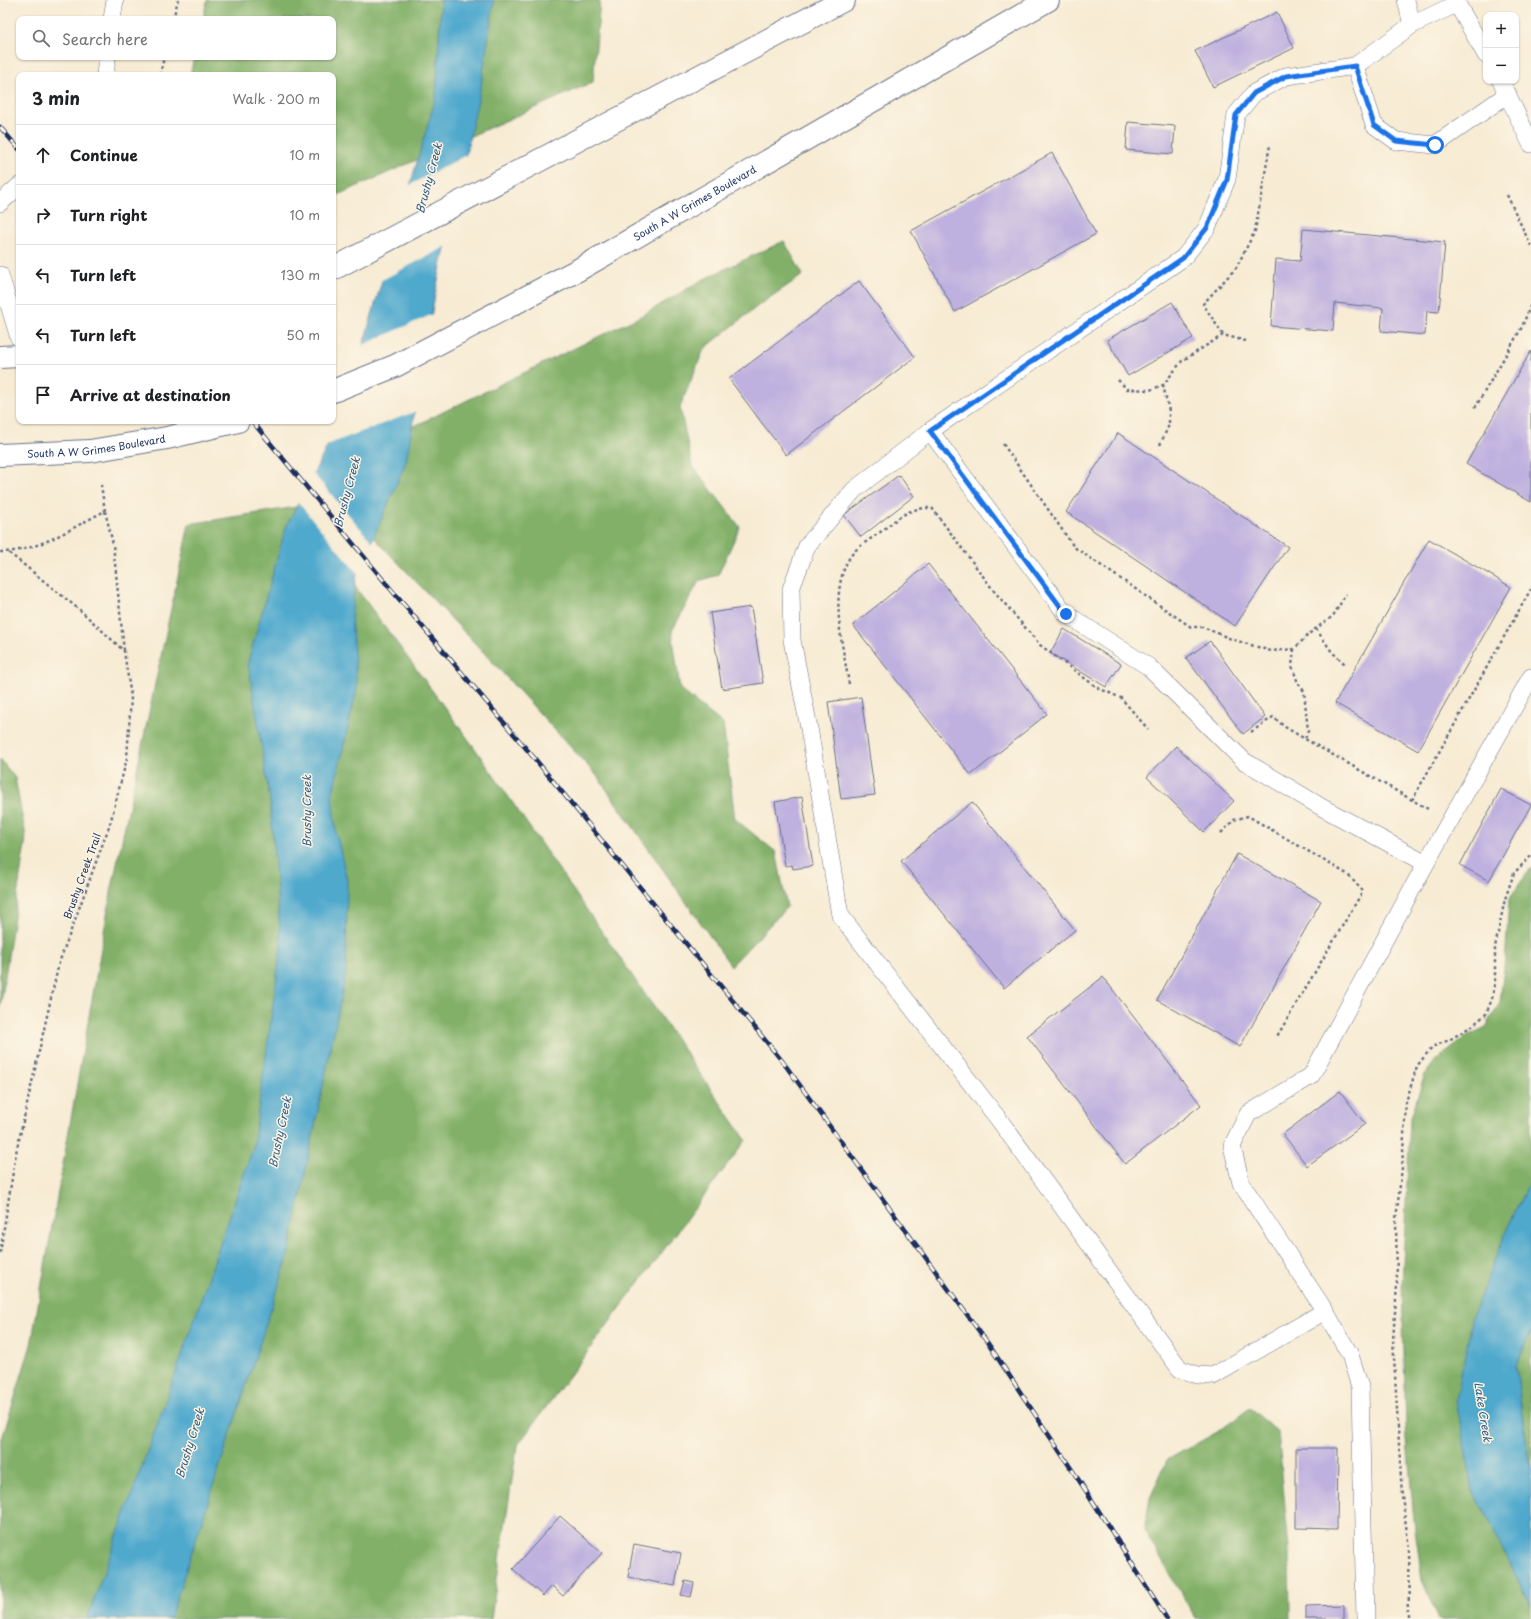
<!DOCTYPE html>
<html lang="en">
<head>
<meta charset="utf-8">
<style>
  body { margin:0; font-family:"Playpen Sans",sans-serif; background:#f6f6f6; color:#202124 }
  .controls { position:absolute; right:12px; top:12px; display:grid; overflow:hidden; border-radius:8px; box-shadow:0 1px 3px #0004 }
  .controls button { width:36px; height:36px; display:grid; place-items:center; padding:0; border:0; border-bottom:1px solid #e0e0e0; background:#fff; color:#202124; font:20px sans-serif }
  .stop { position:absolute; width:12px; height:12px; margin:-9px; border:3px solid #1a73e8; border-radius:50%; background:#fff }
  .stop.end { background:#1a73e8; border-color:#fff; box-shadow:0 1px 4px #0008 }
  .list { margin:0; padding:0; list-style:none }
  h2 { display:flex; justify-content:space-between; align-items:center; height:52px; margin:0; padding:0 16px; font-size:17px }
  h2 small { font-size:13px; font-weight:400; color:#757577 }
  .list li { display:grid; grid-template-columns:26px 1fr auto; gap:12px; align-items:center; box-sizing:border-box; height:60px; padding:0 16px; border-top:1px solid #e0e0e0 }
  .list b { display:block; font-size:15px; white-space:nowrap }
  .list em { font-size:13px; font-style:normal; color:#757577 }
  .icon { flex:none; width:22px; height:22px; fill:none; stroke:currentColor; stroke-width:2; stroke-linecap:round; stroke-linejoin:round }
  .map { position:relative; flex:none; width:1531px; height:1619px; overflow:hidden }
  .search { position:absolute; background:#fff; box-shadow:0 1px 3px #0004; left:16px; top:16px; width:320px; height:44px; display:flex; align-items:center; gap:10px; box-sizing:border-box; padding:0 14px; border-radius:8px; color:#757577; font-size:15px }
  .panel { position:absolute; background:#fff; box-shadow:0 1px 3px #0004; left:16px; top:72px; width:320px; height:352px; border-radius:8px }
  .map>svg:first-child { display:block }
</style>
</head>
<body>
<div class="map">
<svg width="1531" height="1619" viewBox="0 0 1531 1619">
  <rect width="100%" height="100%" fill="#fcf5e5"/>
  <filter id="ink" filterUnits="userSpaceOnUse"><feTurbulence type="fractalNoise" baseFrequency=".025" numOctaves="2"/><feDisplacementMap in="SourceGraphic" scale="8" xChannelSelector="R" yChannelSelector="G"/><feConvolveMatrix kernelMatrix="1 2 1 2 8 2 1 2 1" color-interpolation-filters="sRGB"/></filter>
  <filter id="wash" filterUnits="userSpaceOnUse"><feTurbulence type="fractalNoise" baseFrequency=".012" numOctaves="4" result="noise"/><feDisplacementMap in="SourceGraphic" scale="16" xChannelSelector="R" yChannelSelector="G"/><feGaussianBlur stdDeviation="0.9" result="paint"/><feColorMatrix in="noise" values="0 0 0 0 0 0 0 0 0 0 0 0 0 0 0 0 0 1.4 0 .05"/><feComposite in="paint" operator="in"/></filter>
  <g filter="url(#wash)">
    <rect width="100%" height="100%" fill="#f7ebd3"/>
    <!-- forest -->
    <g fill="#82b068" stroke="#4e7063">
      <path d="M207,0H600L593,82L333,197V75H190L194,57H333V19H203Z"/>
      <path d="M784,241L803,275L759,305L704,349L680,407L692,465L740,527L718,575L699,581L672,631L680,689L723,724L735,819L776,852L787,907L731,966L597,776L488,657L365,528L406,430L643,315L702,280Z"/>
      <path d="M296,507L474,747L746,1140L517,1446L491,1619H0V1445L31,1345L111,892L189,524Z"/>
      <path d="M0,759L15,778L26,837L0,1010Z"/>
      <path d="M1531,868V1178L1507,1229L1473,1490L1531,1606V1619H1439L1422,1580L1414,1521L1406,1427L1402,1286L1410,1121L1424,1076L1436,1060L1465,1037L1486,1027L1500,1003L1506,949L1509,899Z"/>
      <path d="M1531,1331V1467L1527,1455L1516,1366Z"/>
      <path d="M1250,1408L1278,1432L1289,1548L1290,1619H1196L1144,1530L1150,1498L1167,1460L1219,1431Z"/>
    </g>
    <!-- water -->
    <g fill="#50a9cd" stroke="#366c96">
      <path d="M441,0H494L481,86L435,294L406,462L356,578L351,616L357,689L332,796L336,832L347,880L346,973L288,1257L170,1619H87L181,1358L253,1148L281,947L270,800L248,662L286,527L341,420L436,97Z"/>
      <path d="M1531,1178V1331L1516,1366L1527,1455L1531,1467V1606L1473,1490L1456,1400L1473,1315L1507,1229Z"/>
    </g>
    <!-- pier -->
    <g fill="#f7ebd3">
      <path d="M468,154L447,246L380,281L408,186Z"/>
      <path d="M433,314L417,411L326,445L339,419L361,346Z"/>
      <path d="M312,472L373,543L359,575L297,501Z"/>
    </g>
    <g id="blocks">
      <!-- building -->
      <g fill="#beb0df">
        <path d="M1277,12L1294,48L1213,87L1195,51Z"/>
        <path d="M1128,122L1175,126L1173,154L1126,150Z"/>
        <path d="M1052,153L1096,234L955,312L911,231Z"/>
        <path d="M1303,229L1445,242L1439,312L1427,311L1425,335L1381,331L1383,308L1335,303L1333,331L1271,326L1276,259L1300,261Z"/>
        <path d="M859,281L915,357L786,455L729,379Z"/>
        <path d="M1172,302L1193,338L1128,376L1107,340Z"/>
        <path d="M1531,351V502L1466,464Z"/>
        <path d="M1118,433L1288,547L1235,626L1066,512Z"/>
        <path d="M899,475L914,496L861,537L844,515Z"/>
        <path d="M1429,539L1511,587L1418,751L1335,703Z"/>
        <path d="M928,564L1047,714L971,775L853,625Z"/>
        <path d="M751,607L763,683L722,689L710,613Z"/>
        <path d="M1064,629L1121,664L1106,687L1050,653Z"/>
        <path d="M1210,641L1265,717L1243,734L1186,658Z"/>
        <path d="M861,697L875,795L841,799L828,702Z"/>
        <path d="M1176,746L1234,801L1204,832L1147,777Z"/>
        <path d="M1501,789L1531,805L1489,881L1460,865Z"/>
        <path d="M802,797L813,866L793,869L792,865L785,866L775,802Z"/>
        <path d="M972,802L1075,930L1004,988L901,861Z"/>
        <path d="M1237,854L1321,901L1240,1047L1157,1000Z"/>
        <path d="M1103,977L1201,1105L1125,1164L1027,1036Z"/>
        <path d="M1340,1091L1365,1124L1307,1166L1283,1134Z"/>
        <path d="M1296,1448H1338L1337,1529L1296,1528Z"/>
        <path d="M560,1516L602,1553L563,1596L552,1586L543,1596L513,1569Z"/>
        <path d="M634,1544L681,1553L675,1586L628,1577Z"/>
        <path d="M685,1581L694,1583L691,1597L681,1595Z"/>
        <path d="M1344,1605V1619H1306V1606Z"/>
      </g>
    </g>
  </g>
  <g filter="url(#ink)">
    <use href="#blocks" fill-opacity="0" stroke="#687187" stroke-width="1"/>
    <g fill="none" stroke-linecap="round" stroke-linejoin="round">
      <defs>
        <g id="lane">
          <path d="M1406,0L1412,25"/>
          <path d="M1455,0L1486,55"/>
          <path d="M112,19L115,0"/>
          <path d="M1355,66L1374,125L1396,141L1435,145L1508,94"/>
          <path d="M105,75L107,57"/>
          <path d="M1501,81L1531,144"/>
          <path d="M0,203L19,186"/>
          <path d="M0,275L19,338"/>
          <path d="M930,431L1066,614L1149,667L1244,761L1323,808L1426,863"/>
          <path d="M1325,1311L1213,1376L1198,1375L1180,1369L1000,1121L840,915L809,728L792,640L791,589L807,546L854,490L930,431L1183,258L1207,228L1227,179L1236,115L1254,93L1286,76L1355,66L1412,25L1456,4"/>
          <path d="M1365,1619L1360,1387L1350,1355L1325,1311L1241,1183L1232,1146L1248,1114L1311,1076L1426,863L1531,677"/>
        </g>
        <g id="secondary">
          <path d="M333,269L844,0"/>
          <path d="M0,357L19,356"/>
          <path id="s1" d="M333,391L395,366L578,270L1048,0"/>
          <path id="s2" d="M0,455L90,451L167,438L238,421"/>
        </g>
      </defs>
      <!-- lane casing -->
      <use href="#lane" stroke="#687187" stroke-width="18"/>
      <!-- secondary casing -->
      <use href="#secondary" stroke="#687187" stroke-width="24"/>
      <!-- path -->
      <g stroke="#687187" stroke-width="2.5" stroke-dasharray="3 3" stroke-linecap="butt">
        <path d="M173,19L178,0"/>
        <path d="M160,75L164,57"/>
        <path d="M1507,195L1531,246"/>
        <path d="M1246,341L1223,335L1203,304L1236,268L1255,231L1270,145"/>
        <path d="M1118,380L1127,389L1150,390L1163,385L1182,361L1223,335"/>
        <path d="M1475,408L1522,327L1531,304"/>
        <path d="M1003,444L1074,547L1191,627H1203L1231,639L1271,651L1294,649L1310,633L1333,616L1346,594"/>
        <path d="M1160,445L1169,425V411L1163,385"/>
        <path d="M105,511L113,544L124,651"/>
        <path d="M0,552C38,552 71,528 105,511L101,485"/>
        <path d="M1316,629L1332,652L1345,664"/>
        <path d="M1294,649L1292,666L1298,683L1304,691L1308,731L1305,739"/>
        <path d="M849,684C843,646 828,592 850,557C857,546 873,538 883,530C899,517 910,507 932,508L994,591L1040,645L1098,688L1121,698L1148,729"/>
        <path d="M1251,732L1273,717L1285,727L1305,739L1428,809"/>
        <path d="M1412,800L1531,589"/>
        <path d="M1221,833L1234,820L1248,816L1347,874L1363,891L1276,1038"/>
        <path d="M0,1253L16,1153L59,963L110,824L127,758L131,697L124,651L81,611L8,552"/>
        <path d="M1410,1619L1409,1548L1402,1496L1393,1340L1397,1285L1396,1219L1402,1168L1406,1102L1417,1066L1432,1047L1449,1040L1472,1026L1486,1014L1492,999L1495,980V947L1505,899L1514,873L1531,856"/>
      </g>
      <!-- lane -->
      <use href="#lane" stroke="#fff" stroke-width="17"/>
      <!-- secondary -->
      <use href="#secondary" stroke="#fff" stroke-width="22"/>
      <defs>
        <g id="rail">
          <path d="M0,127L19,149"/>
          <path d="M252,421L399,599L535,759L783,1062L987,1342L1090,1497L1167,1619"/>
        </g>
      </defs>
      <!-- rail casing -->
      <use href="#rail" stroke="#1b2f5e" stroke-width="4.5"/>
      <!-- rail -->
      <use href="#rail" stroke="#fcf5e5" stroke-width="3" stroke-dasharray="9" stroke-linecap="butt"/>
    </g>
  </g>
  <g fill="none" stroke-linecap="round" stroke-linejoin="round" filter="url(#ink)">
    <!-- route -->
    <path stroke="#1a73e8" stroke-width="5" d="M1066,614L930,431L1183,258L1207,228L1227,180L1236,115L1254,93L1286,76L1355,66L1374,125L1396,141L1435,145"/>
  </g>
  <g text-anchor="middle" stroke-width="3" stroke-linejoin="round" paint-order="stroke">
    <!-- street labels -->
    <g font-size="10" fill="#1b2f5e" stroke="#fcf5e5">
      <text dy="4" stroke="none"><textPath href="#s1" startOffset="408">South A W Grimes Boulevard</textPath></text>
      <text dy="4" stroke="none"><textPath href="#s2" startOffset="97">South A W Grimes Boulevard</textPath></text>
      <text transform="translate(82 876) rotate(-70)" y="4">Brushy Creek Trail</text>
    </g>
    <!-- water labels -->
    <g font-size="11" font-style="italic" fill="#2e5a85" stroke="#fcf5e5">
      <text transform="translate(429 178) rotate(-75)" y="4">Brushy Creek</text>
      <text transform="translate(347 492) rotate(-75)" y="4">Brushy Creek</text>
      <text transform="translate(307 811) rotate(-90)" y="4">Brushy Creek</text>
      <text transform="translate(280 1132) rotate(-78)" y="4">Brushy Creek</text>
      <text transform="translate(1483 1412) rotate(81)" y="4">Lake Creek</text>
      <text transform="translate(190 1443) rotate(-73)" y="4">Brushy Creek</text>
    </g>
  </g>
</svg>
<div class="controls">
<button>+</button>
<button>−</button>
</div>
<div class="stop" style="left:1435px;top:145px"></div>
<div class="stop end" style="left:1066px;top:614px"></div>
<div class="search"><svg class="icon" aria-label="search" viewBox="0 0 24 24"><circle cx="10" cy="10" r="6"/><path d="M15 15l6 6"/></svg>Search here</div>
<section class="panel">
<h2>3 min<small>Walk · 200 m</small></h2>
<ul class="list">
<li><svg class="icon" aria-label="ahead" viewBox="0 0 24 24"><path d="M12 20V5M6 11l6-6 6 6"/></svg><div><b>Continue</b></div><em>10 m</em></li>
<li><svg class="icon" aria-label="right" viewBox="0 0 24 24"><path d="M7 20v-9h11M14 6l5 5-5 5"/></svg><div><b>Turn right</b></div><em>10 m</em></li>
<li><svg class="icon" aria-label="left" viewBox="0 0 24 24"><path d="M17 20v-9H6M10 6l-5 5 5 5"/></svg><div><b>Turn left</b></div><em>130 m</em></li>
<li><svg class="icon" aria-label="left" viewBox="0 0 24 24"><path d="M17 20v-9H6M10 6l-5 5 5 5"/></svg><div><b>Turn left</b></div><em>50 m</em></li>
<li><svg class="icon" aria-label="arrive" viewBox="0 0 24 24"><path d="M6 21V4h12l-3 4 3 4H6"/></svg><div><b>Arrive at destination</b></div></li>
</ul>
</section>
</div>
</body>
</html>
